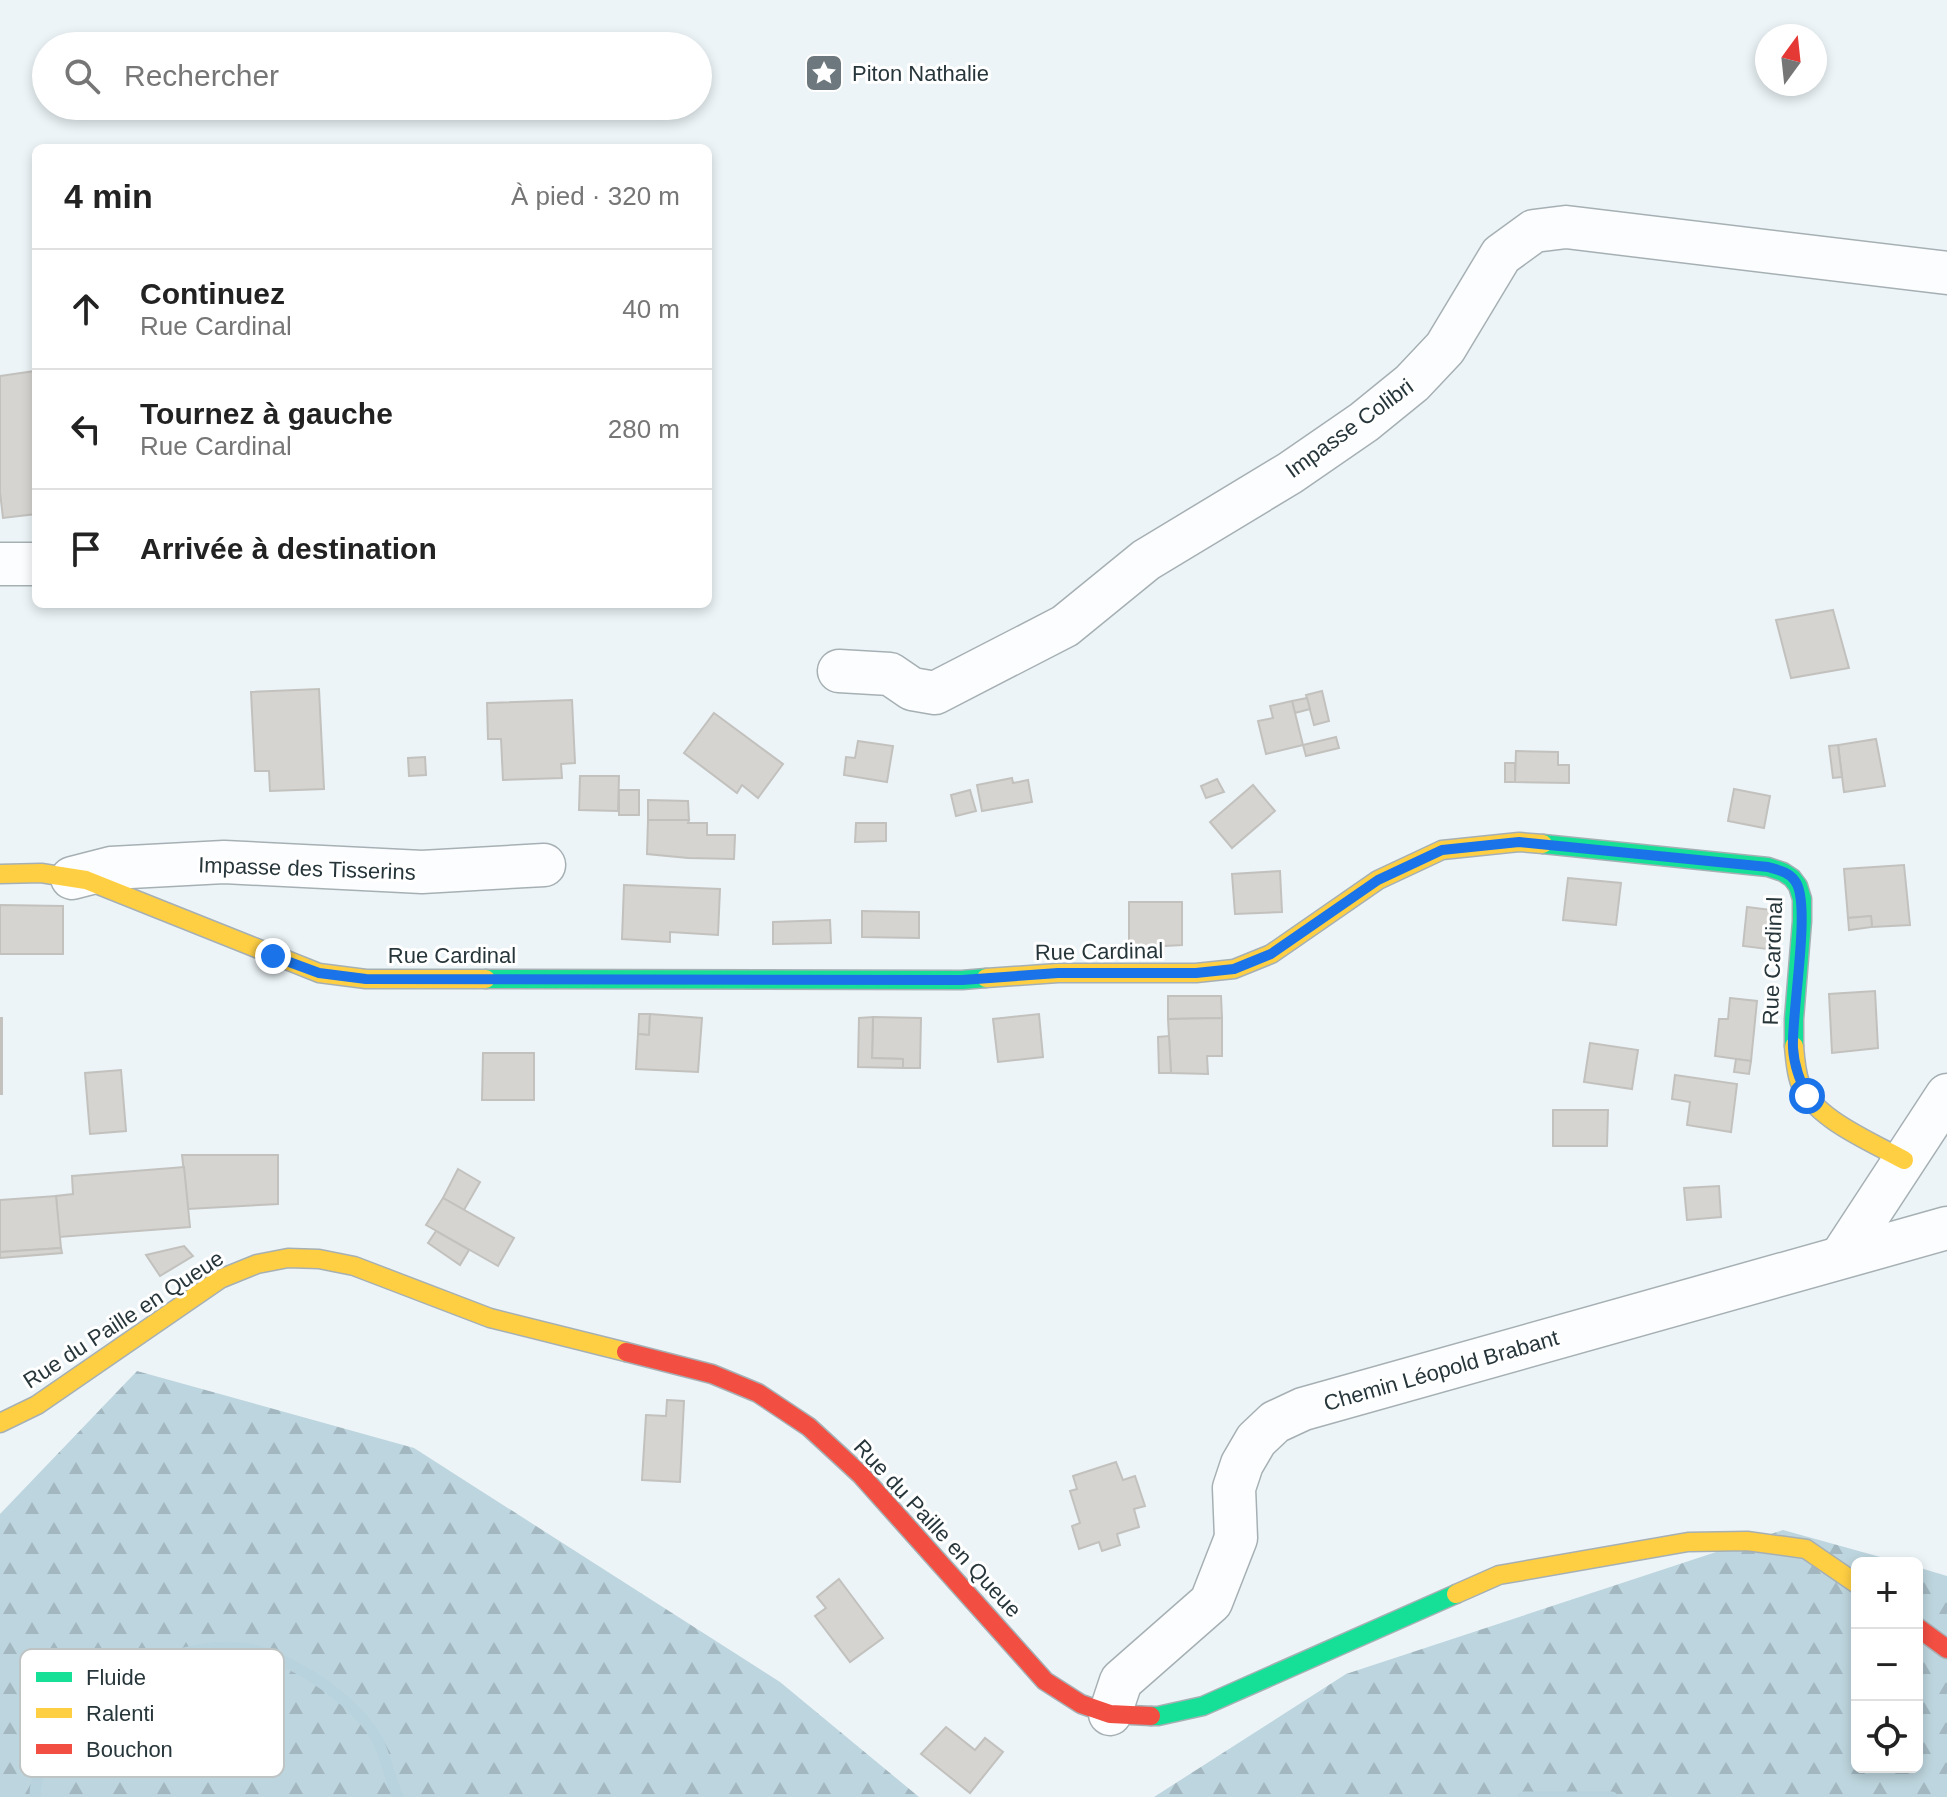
<!DOCTYPE html>
<html lang="fr">
<head>
<meta charset="utf-8">
<style>
  body { margin:0; font-family:Arial,sans-serif; background:#f6f6f6; color:#222 }
  .controls { position:absolute; right:24px; bottom:24px; display:grid; overflow:hidden; border-radius:12px; box-shadow:0 4px 12px #0003 }
  .controls button { width:72px; height:72px; display:grid; place-items:center; padding:0; border:0; border-bottom:2px solid #e0e0e0; background:#fff; color:#222; font:40px sans-serif }
  .compass { position:absolute; left:1755px; top:24px; width:72px; height:72px; border-radius:50%; background:#fff; box-shadow:0 4px 12px #0003; rotate:15deg }
  .stop { position:absolute; width:24px; height:24px; margin:-18px; border:6px solid #1a73e8; border-radius:50%; background:#fff }
  .stop.end { background:#1a73e8; border-color:#fff; box-shadow:0 2px 8px #0008 }
  .list { margin:0; padding:0; list-style:none }
  h2 { display:flex; justify-content:space-between; align-items:center; height:104px; margin:0; padding:0 32px; font-size:34px }
  h2 small { font-size:26px; font-weight:400; color:#767676 }
  .list li { display:grid; grid-template-columns:52px 1fr auto; gap:24px; align-items:center; box-sizing:border-box; height:120px; padding:0 32px; border-top:2px solid #e0e0e0 }
  .list b { display:block; font-size:30px; white-space:nowrap }
  .list p { margin:0; font-size:26px; white-space:nowrap; color:#767676 }
  .list em { font-size:26px; font-style:normal; color:#767676 }
  .icon { flex:none; width:44px; height:44px; fill:none; stroke:currentColor; stroke-width:2; stroke-linecap:round; stroke-linejoin:round }
  .map { position:relative; flex:none; width:1947px; height:1797px; overflow:hidden }
  .search { position:absolute; background:#fff; box-shadow:0 4px 12px #0003; left:32px; top:32px; width:680px; height:88px; display:flex; align-items:center; gap:20px; box-sizing:border-box; padding:0 28px; border-radius:44px; color:#767676; font-size:30px }
  .panel { position:absolute; background:#fff; box-shadow:0 4px 12px #0003; left:32px; top:144px; width:680px; height:464px; border-radius:12px }
  .map>svg:first-child { display:block }
</style>
</head>
<body>
<div class="map">
<svg width="1947" height="1797" viewBox="0 0 1947 1797">
  <defs>
    <pattern id="forest-firs" width="22" height="20" patternUnits="userSpaceOnUse" patternTransform="scale(2)"><rect width="22" height="20" fill="#bdd5de"/><path d="M5 1l3.5 6h-7zM16 11l3.5 6h-7z" fill="#a2b7bf"/></pattern>
  </defs>
  <rect width="100%" height="100%" fill="#ecf4f7"/>
  <!-- forest -->
  <g fill="url(#forest-firs)">
    <path d="M137,1371L414,1448L780,1682L919,1797H0V1514Z"/>
    <path d="M1783,1530L1902,1563H1857V1767H1917V1567L1947,1576V1797H1154L1346,1674Z"/>
  </g>
  <g fill="none" stroke-linecap="round" stroke-linejoin="round">
    <!-- stream -->
    <g stroke="#b8d3de" stroke-width="11">
      <path d="M35,1797C34,1766 60,1742 81,1721C100,1702 121,1687 144,1673C152,1668 161,1660 170,1657C195,1649 224,1645 249,1649C271,1653 292,1665 311,1676C335,1691 363,1714 377,1739C386,1757 390,1779 398,1797"/>
      <path d="M1523,1797H1612"/>
    </g>
  </g>
  <!-- building -->
  <g fill="#d5d4d0" stroke="#c2c1be" stroke-width="2">
    <path d="M35,371L36,514L3,518L0,492V376Z"/>
    <path d="M1833,610L1849,668L1791,678L1776,620Z"/>
    <path d="M319,689L324,789L270,791L269,771H255L251,692Z"/>
    <path d="M1322,691L1329,721L1314,725L1306,695Z"/>
    <path d="M1307,698L1310,709L1295,713L1292,701Z"/>
    <path d="M572,700L575,763L561,764L562,778L503,780L501,739H488L487,703Z"/>
    <path d="M1292,701L1303,745L1266,754L1258,721L1273,718L1270,706Z"/>
    <path d="M714,713L783,764L758,798L742,785L737,793L684,753Z"/>
    <path d="M1336,737L1339,748L1306,756L1303,745Z"/>
    <path d="M1876,739L1885,786L1844,792L1838,745Z"/>
    <path d="M858,741L893,746L887,782L844,775L846,757L855,758Z"/>
    <path d="M1838,745L1842,777L1833,778L1829,746Z"/>
    <path d="M1516,751L1558,752V765H1569V783L1515,782Z"/>
    <path d="M425,757L426,775L409,776L408,758Z"/>
    <rect x="1505" y="763" width="10" height="19"/>
    <path d="M580,776H619L618,811L579,810Z"/>
    <path d="M1012,778L1013,783L1028,780L1032,802L982,811L977,785Z"/>
    <path d="M1217,779L1224,792L1206,798L1201,786Z"/>
    <path d="M1253,785L1275,811L1232,848L1210,822Z"/>
    <path d="M1734,789L1770,796L1764,828L1728,821Z"/>
    <rect x="619" y="790" width="20" height="25"/>
    <path d="M970,790L976,811L956,816L951,795Z"/>
    <path d="M648,800L688,801L689,820H648Z"/>
    <path d="M648,820H689L688,823H707V835H735L734,859L688,858L647,854Z"/>
    <path d="M856,823H886V841L855,842Z"/>
    <path d="M1904,865L1910,925L1872,927L1871,916L1848,918L1844,869Z"/>
    <path d="M1280,871L1282,912L1235,914L1232,874Z"/>
    <path d="M1568,878L1621,883L1616,925L1563,920Z"/>
    <path d="M624,885L720,889L718,935L670,932V942L622,939Z"/>
    <path d="M1129,902H1182V945L1164,946V954L1129,955Z"/>
    <path d="M0,905L63,906V954H0Z"/>
    <path d="M1747,907L1772,910L1767,949L1743,946Z"/>
    <path d="M862,911L919,912V938L862,937Z"/>
    <path d="M1871,916L1872,927L1849,930L1848,918Z"/>
    <path d="M830,920L831,943L773,944V922Z"/>
    <path d="M1875,991L1878,1048L1832,1053L1829,994Z"/>
    <path d="M1168,996H1221L1222,1018L1168,1019Z"/>
    <path d="M1730,998L1757,1001L1751,1061L1715,1056L1719,1019H1728Z"/>
    <path d="M639,1014H650L649,1035L638,1034Z"/>
    <path d="M650,1014L702,1018L698,1072L636,1069L638,1034L649,1035Z"/>
    <path d="M1039,1014L1043,1057L998,1062L993,1019Z"/>
    <path d="M873,1017L921,1018L920,1068H903V1059L872,1058Z"/>
    <path d="M873,1017L872,1058L903,1059V1068L858,1067L859,1018Z"/>
    <rect x="0" y="1018" width="2" height="76"/>
    <path d="M1222,1018V1056H1207L1208,1074L1171,1073L1168,1019Z"/>
    <path d="M1169,1036L1171,1073H1159L1158,1037Z"/>
    <path d="M1590,1043L1638,1050L1632,1089L1584,1082Z"/>
    <path d="M483,1053H534V1100H482Z"/>
    <path d="M1736,1059L1751,1061L1749,1074L1734,1072Z"/>
    <path d="M121,1070L126,1131L90,1134L85,1073Z"/>
    <path d="M1675,1075L1737,1084L1731,1132L1687,1125L1690,1102L1672,1099Z"/>
    <path d="M1553,1110H1608L1607,1146H1553Z"/>
    <path d="M182,1155H278V1204L188,1209Z"/>
    <path d="M184,1167L190,1227L59,1237L56,1196L73,1194L72,1176Z"/>
    <path d="M458,1169L480,1182L464,1210L443,1198Z"/>
    <path d="M1719,1186L1721,1217L1687,1220L1684,1188Z"/>
    <path d="M56,1196L61,1248L0,1252V1200Z"/>
    <path d="M443,1198L514,1238L498,1266L426,1225Z"/>
    <path d="M436,1231L469,1250L460,1265L428,1243Z"/>
    <path d="M184,1246L193,1256L160,1276L146,1255Z"/>
    <path d="M61,1248L62,1253L0,1258V1252Z"/>
    <path d="M667,1400L684,1401L680,1482L642,1480L646,1415L666,1416Z"/>
    <path d="M1116,1462L1123,1480L1135,1476L1145,1506L1134,1509L1139,1527L1117,1534L1120,1545L1102,1551L1099,1542L1079,1549L1072,1526L1080,1523L1070,1491L1077,1489L1073,1476Z"/>
    <path d="M839,1579L883,1638L850,1662L815,1616L826,1608L817,1597Z"/>
    <path d="M946,1727L975,1750L985,1738L1003,1752L970,1793L921,1754Z"/>
  </g>
  <g fill="none" stroke-linecap="round" stroke-linejoin="round">
    <defs>
      <g id="street">
        <path d="M0,564H36"/>
        <path d="M839,671L890,674L912,689L935,693L1065,626L1146,560L1290,473L1364,422L1412,383L1445,348L1501,255L1534,231L1566,227L1947,273"/>
        <path d="M72,878L111,868L224,862L422,872L544,865"/>
        <path d="M1841,1257L1947,1095"/>
        <path d="M1110,1714L1121,1681L1211,1602L1236,1538L1234,1488L1242,1464L1256,1440L1275,1422L1303,1409L1947,1228"/>
      </g>
      <g id="fast">
        <path d="M1543,844L1768,867L1783,872L1792,878L1798,886L1802,899V921L1794,1019V1046"/>
        <path d="M486,979L962,980L986,978"/>
        <path d="M1151,1716H1158L1203,1706L1456,1594"/>
      </g>
      <g id="slow">
        <path d="M0,874L41,873L86,880L319,973L366,979H486"/>
        <path d="M986,978L1058,973H1196L1234,969L1271,954L1378,880L1442,850L1519,842L1543,844"/>
        <path d="M1794,1046C1795,1059 1796,1072 1800,1083C1814,1119 1872,1142 1904,1160"/>
        <path d="M0,1423L37,1405L220,1279L257,1264L288,1258L319,1259L354,1266L490,1318L626,1352"/>
        <path d="M1456,1594L1499,1575L1688,1542L1747,1541L1806,1549L1857,1584"/>
      </g>
      <g id="jam">
        <path d="M626,1352L712,1374L758,1393L809,1427L861,1475L1045,1681L1081,1704L1110,1714L1151,1716"/>
        <path d="M1917,1627L1947,1649"/>
      </g>
    </defs>
    <!-- street casing -->
    <use href="#street" stroke="#a6b0b4" stroke-width="45"/>
    <!-- fast casing -->
    <use href="#fast" stroke="#a6b0b4" stroke-width="21"/>
    <!-- slow casing -->
    <use href="#slow" stroke="#a6b0b4" stroke-width="21"/>
    <!-- jam casing -->
    <use href="#jam" stroke="#a6b0b4" stroke-width="21"/>
    <!-- street -->
    <use href="#street" stroke="#fcfdfe" stroke-width="42"/>
    <!-- fast -->
    <use href="#fast" stroke="#16e098" stroke-width="18"/>
    <!-- slow -->
    <use href="#slow" stroke="#ffcf43" stroke-width="18"/>
    <!-- jam -->
    <use href="#jam" stroke="#f24e42" stroke-width="18"/>
  </g>
  <g fill="none" stroke-linecap="round" stroke-linejoin="round">
    <!-- route -->
    <path stroke="#1a73e8" stroke-width="10" d="M273,956L319,973L366,979L962,980L1058,973H1196L1234,969L1271,954L1378,880L1442,850L1519,842L1768,867C1778,870 1789,872 1795,881C1812,902 1791,1015 1793,1048C1794,1066 1800,1080 1807,1096"/>
  </g>
  <!-- icons -->
  <defs>
    <symbol id="sight-square" viewBox="-11 -11 22 22"><rect x="-9" y="-9" width="18" height="18" rx="4" fill="#6c787d" stroke="#fff"/><path d="M0-6L1.8-2.2L6-1.7L2.9 1.2L3.7 5.4L0 3.3L-3.7 5.4L-2.9 1.2L-6-1.7L-1.8-2.2Z" fill="#fff"/></symbol>
  </defs>
  <g fill-rule="evenodd">
    <use href="#sight-square" x="802" y="51" width="44" height="44"/>
  </g>
  <g text-anchor="middle" stroke-width="6" stroke-linejoin="round" paint-order="stroke">
    <!-- poi labels -->
    <g font-size="22" fill="#27363b" stroke="#fff" text-anchor="start">
      <text x="852" y="81">Piton Nathalie</text>
    </g>
    <!-- street labels -->
    <g font-size="22" fill="#27363b" stroke="#fff">
      <text transform="translate(1349 428) rotate(-36)" y="8">Impasse Colibri</text>
      <text transform="translate(307 868) rotate(2)" y="8">Impasse des Tisserins</text>
      <text transform="translate(1099 951) rotate(-1)" y="8">Rue Cardinal</text>
      <text x="452" y="963">Rue Cardinal</text>
      <text transform="translate(1772 961) rotate(-88)" y="8">Rue Cardinal</text>
      <text transform="translate(123 1319) rotate(-33)" y="8">Rue du Paille en Queue</text>
      <text transform="translate(1441 1370) rotate(-16)" y="8">Chemin Léopold Brabant</text>
      <text transform="translate(938 1528) rotate(47)" y="8">Rue du Paille en Queue</text>
    </g>
  </g>
  <!-- legend -->
  <rect x="20" y="1649" width="264" height="128" rx="12" fill="#fff" stroke="#bec3c4" stroke-width="2"/>
  <rect x="36" y="1672" width="36" height="10" fill="#16e098"/>
  <rect x="36" y="1708" width="36" height="10" fill="#ffcf43"/>
  <rect x="36" y="1744" width="36" height="10" fill="#f24e42"/>
  <g font-size="22" fill="#27363b">
    <text x="86" y="1685">Fluide</text>
    <text x="86" y="1721">Ralenti</text>
    <text x="86" y="1757">Bouchon</text>
  </g>
</svg>
<div class="controls">
<button>+</button>
<button>−</button>
<button><svg class="icon" aria-label="locate" viewBox="0 0 24 24"><circle cx="12" cy="12" r="6"/><path d="M12 2v4M12 18v4M2 12h4M18 12h4"/></svg></button>
</div>
<svg class="compass" viewBox="-18 -18 36 36"><path d="M0-13l5 13h-10z" fill="#e53935"/><path d="M0 13l5-13h-10z" fill="#767676"/></svg>
<div class="stop" style="left:1807px;top:1096px"></div>
<div class="stop end" style="left:273px;top:956px"></div>
<div class="search"><svg class="icon" aria-label="search" viewBox="0 0 24 24"><circle cx="10" cy="10" r="6"/><path d="M15 15l6 6"/></svg>Rechercher</div>
<section class="panel">
<h2>4 min<small>À pied · 320 m</small></h2>
<ul class="list">
<li><svg class="icon" aria-label="ahead" viewBox="0 0 24 24"><path d="M12 20V5M6 11l6-6 6 6"/></svg><div><b>Continuez</b><p>Rue Cardinal</p></div><em>40 m</em></li>
<li><svg class="icon" aria-label="left" viewBox="0 0 24 24"><path d="M17 20v-9H6M10 6l-5 5 5 5"/></svg><div><b>Tournez à gauche</b><p>Rue Cardinal</p></div><em>280 m</em></li>
<li><svg class="icon" aria-label="arrive" viewBox="0 0 24 24"><path d="M6 21V4h12l-3 4 3 4H6"/></svg><div><b>Arrivée à destination</b></div></li>
</ul>
</section>
</div>
</body>
</html>
